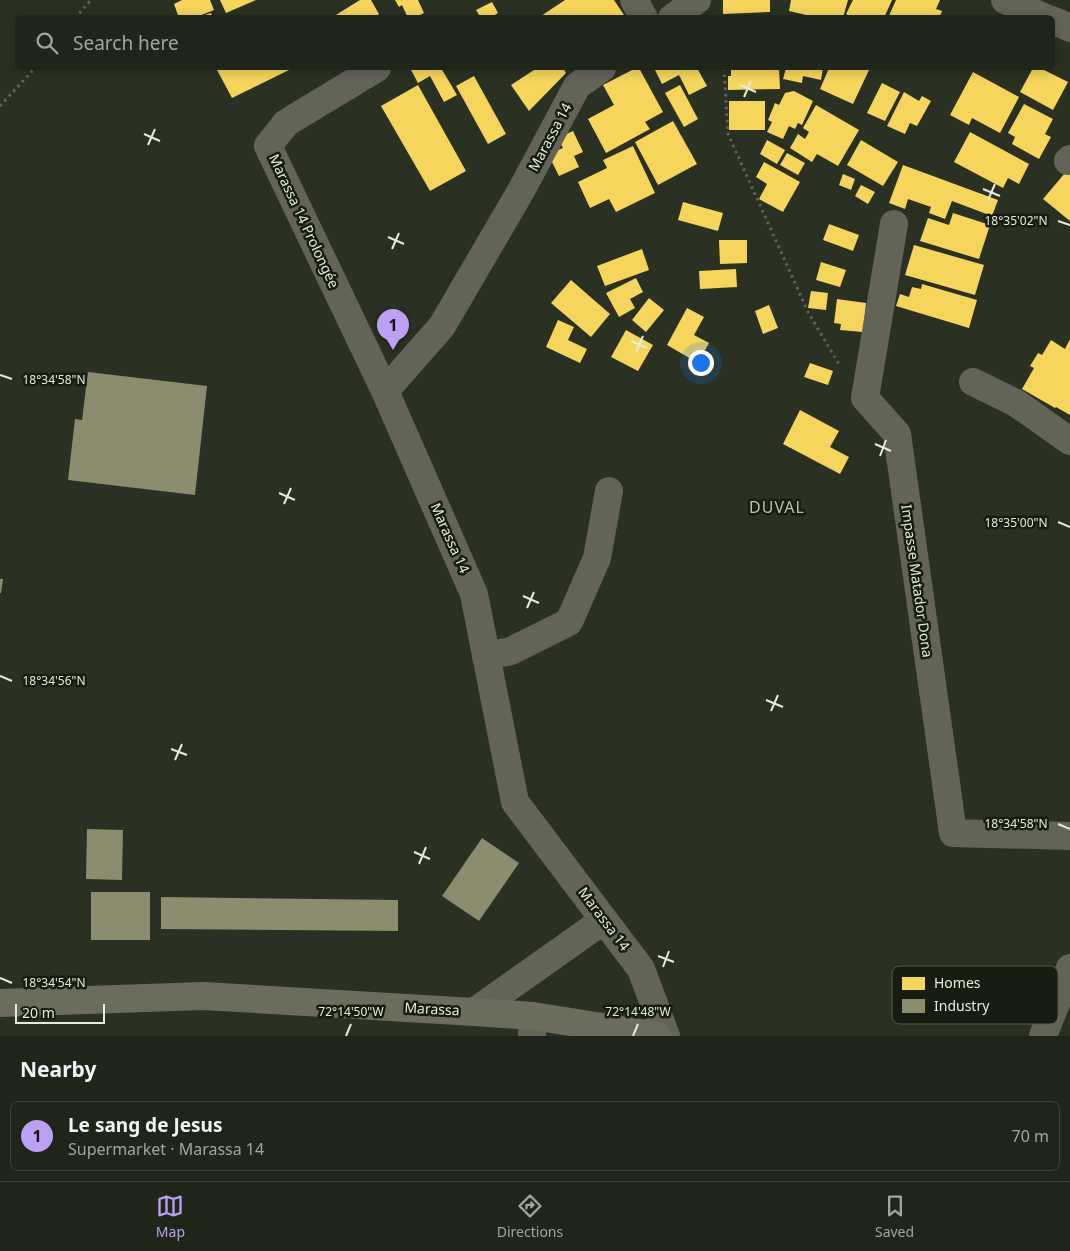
<!DOCTYPE html>
<html lang="en">
<head>
<meta charset="utf-8">
<style>
  body { margin:0; font-family:"Noto Sans",sans-serif; background:#2d3127; color:#f1f3f6 }
  .scale { position:absolute; left:15px; bottom:12px; width:90px; box-sizing:border-box; padding-left:5px; border:2px solid #e4eddc; border-top:0; font-size:14px; line-height:18px; white-space:nowrap; color:#e4eddc; -webkit-text-stroke:4px #161c10; paint-order:stroke }
  .you { position:absolute; left:700px; top:362px; width:18px; height:18px; margin:-12px; border:4px solid #fff; border-radius:50%; background:#1a73e8; box-shadow:0 0 0 8px #1a73e833 }
  .badge { display:grid; place-items:center; width:32px; height:32px; border-radius:50%; background:#bca0f2; color:#111; font-size:16px; font-weight:700 }
  .pin { position:absolute; translate:-50% -41px; filter:drop-shadow(0 1px 2px #0008) }
  .pin::after { content:''; position:absolute; top:26px; width:18px; height:15px; background:inherit; clip-path:polygon(0 0,100% 0,50% 100%) }
  .list { margin:0; padding:0; list-style:none }
  h2 { display:flex; justify-content:space-between; align-items:center; height:65px; margin:0; padding:0 20px; font-size:21px }
  h2 small { font-size:16px; font-weight:400; color:#a2a5a2 }
  .list li { display:grid; grid-template-columns:32px 1fr auto; gap:15px; align-items:center; box-sizing:border-box; height:70px; margin:0 10px 10px; padding:0 10px; border:1px solid #3d4239; border-radius:8px }
  .list b { display:block; font-size:19px; white-space:nowrap }
  .list p { margin:0; font-size:16px; white-space:nowrap; color:#a2a5a2 }
  .list em { font-size:16px; font-style:normal; color:#a2a5a2 }
  .icon { flex:none; width:28px; height:28px; fill:none; stroke:currentColor; stroke-width:2; stroke-linecap:round; stroke-linejoin:round }
  .map { position:relative; flex:none; width:1070px; height:1036px; overflow:hidden }
  .search { position:absolute; background:#20251a; box-shadow:0 2px 12px #0003; left:15px; right:15px; top:15px; height:55px; display:flex; align-items:center; gap:12px; box-sizing:border-box; padding:0 18px; border-radius:8px; color:#a2a5a2; font-size:19px }
  .sheet { height:145px; background:#20251a }
  nav { display:flex; justify-content:space-around; align-items:center; box-sizing:border-box; height:70px; border-top:1px solid #3d4239; background:#20251a; font-size:14px; color:#a2a5a2 }
  nav a { display:grid; justify-items:center; gap:2px }
  nav .on { color:#bca0f2 }
  .map>svg:first-child { display:block }
</style>
</head>
<body>
<div class="map">
<svg width="1070" height="1036" viewBox="0 0 1070 1036">
  <rect width="100%" height="100%" fill="#2a3122"/>
  <!-- homes -->
  <g fill="#f6d55c">
    <path d="M182,0H210L214,10L194,18H179L174,4Z"/>
    <path d="M220,0H256L226,13Z"/>
    <path d="M360,0H371L379,14L374,18H331Z"/>
    <path d="M395,0H418L424,13L414,18H408L402,5L399,7Z"/>
    <path d="M565,0H614L626,18H538Z"/>
    <path d="M723,0H770V12L723,14Z"/>
    <path d="M791,0H848L843,18H819L789,11Z"/>
    <path d="M853,0H892L884,18H853L846,14Z"/>
    <path d="M896,0H940L936,9L942,11L939,18H888Z"/>
    <path d="M492,2L498,13L490,18H481L476,10Z"/>
    <path d="M211,13L213,18H199V17Z"/>
    <path d="M216,68H287L289,70L232,98Z"/>
    <path d="M410,68H441L457,95L444,102L430,76L418,83Z"/>
    <path d="M537,68H563L566,73L529,111L511,85Z"/>
    <path d="M636,68H639L663,112L645,122L650,129L606,153L588,119L614,105L603,85Z"/>
    <path d="M654,68H697L707,86L689,95L679,75L662,84Z"/>
    <path d="M731,68H779L780,89L728,90V76H731Z"/>
    <path d="M786,68H823L821,80L803,76L802,83L783,79Z"/>
    <path d="M829,68H870L853,104L820,89Z"/>
    <path d="M1033,68H1040L1068,82L1053,110L1020,92Z"/>
    <path d="M973,72L1019,97L1000,133L972,118L969,125L950,115Z"/>
    <path d="M474,76L506,134L488,144L456,86Z"/>
    <path d="M882,83L900,92L885,121L867,113Z"/>
    <path d="M418,85L466,171L430,191L381,106Z"/>
    <path d="M680,85L698,119L684,127L665,93Z"/>
    <path d="M794,91L813,101L802,125L798,123L795,129L789,126L783,139L767,132L772,122L768,120L775,103L779,105L785,93Z"/>
    <path d="M904,92L919,101L922,96L931,101L917,126L910,123L905,134L887,126Z"/>
    <rect x="729" y="101" width="36" height="29"/>
    <path d="M1024,104L1053,119L1045,134L1051,137L1039,159L1012,144L1015,137L1008,133Z"/>
    <path d="M816,105L859,130L838,166L817,154L812,162L790,148L798,134L805,139L809,132L803,128Z"/>
    <path d="M673,121L697,164L658,185L635,142Z"/>
    <path d="M573,131L583,152L574,156L579,167L559,176L548,154L563,148L558,138Z"/>
    <path d="M970,132L1029,164L1019,184L1008,178L1003,188L954,162Z"/>
    <path d="M767,140L785,150L777,164L760,154Z"/>
    <path d="M861,140L898,162L883,186L847,165Z"/>
    <path d="M633,146L655,193L616,212L609,199L590,208L578,182L607,168L603,160Z"/>
    <path d="M787,153L805,163L798,175L780,165Z"/>
    <path d="M764,162L800,182L783,212L759,199L767,184L756,177Z"/>
    <path d="M903,165L998,200L992,216L952,201L945,219L929,213L931,207L908,199L905,209L889,203Z"/>
    <path d="M1070,167V221L1043,199Z"/>
    <path d="M843,174L855,179L851,190L839,185Z"/>
    <path d="M861,185L875,192L868,204L855,196Z"/>
    <path d="M683,202L723,213L718,231L678,220Z"/>
    <path d="M953,213L990,225L979,259L920,241L928,218L949,225Z"/>
    <path d="M829,224L859,235L853,251L823,240Z"/>
    <path d="M719,240H747V263L720,264Z"/>
    <path d="M914,245L984,265L975,295L905,275Z"/>
    <path d="M642,249L649,270L605,286L597,266Z"/>
    <path d="M821,262L846,270L840,287L816,280Z"/>
    <path d="M736,269L737,287L700,289L699,271Z"/>
    <path d="M636,278L643,292L630,299L635,308L619,317L606,293Z"/>
    <path d="M571,280L610,314L591,337L551,303Z"/>
    <path d="M922,284L977,300L969,328L896,306L900,294L909,297L912,287L921,289Z"/>
    <path d="M811,291L828,293L826,310L808,308Z"/>
    <path d="M649,298L664,310L646,332L632,320Z"/>
    <path d="M837,299L866,303L863,332L840,330L841,324L834,323Z"/>
    <path d="M769,305L778,328L763,334L755,311Z"/>
    <path d="M687,308L704,317L694,335L709,343L698,363L667,345Z"/>
    <path d="M558,320L574,327L568,340L587,349L580,363L546,347Z"/>
    <path d="M626,330L653,345L638,371L611,357Z"/>
    <path d="M1070,339V415L1056,407L1055,408L1022,389L1034,368L1030,366L1038,353L1042,355L1051,340L1065,349Z"/>
    <path d="M810,363L833,371L828,385L804,377Z"/>
    <path d="M800,410L839,431L830,447L849,457L840,474L783,444Z"/>
  </g>
  <!-- industry -->
  <g fill="#8c8c6e">
    <path d="M88,372L207,386L195,495L68,480L75,419L82,420Z"/>
    <path d="M0,579H3L1,593H0Z"/>
    <path d="M87,829L123,830L122,880L86,879Z"/>
    <path d="M482,838L519,863L479,921L442,896Z"/>
    <rect x="91" y="892" width="59" height="48"/>
    <path d="M161,897L398,900V931L161,929Z"/>
  </g>
  <g fill="none" stroke-linecap="round" stroke-linejoin="round">
    <!-- path -->
    <g stroke="#626359" stroke-width="3" stroke-dasharray="2.5 4" stroke-linecap="butt">
      <path d="M75,18L91,0"/>
      <path d="M724,68L728,134L808,312L840,366"/>
      <path d="M0,106L35,68"/>
    </g>
    <!-- minor -->
    <g stroke="#636358" stroke-width="28">
      <path d="M634,0L644,18"/>
      <path d="M1005,0L1046,18"/>
      <path d="M672,18L697,0"/>
      <path d="M1052,20L1070,28"/>
      <path d="M377,68L286,123L268,146L385,391"/>
      <path d="M602,68L577,86L522,189L442,326L385,391L474,594L515,802L641,969L666,1036"/>
      <path d="M1068,161L1070,159"/>
      <path d="M894,224L865,398L897,434L953,833L1070,836"/>
      <path d="M973,382L1016,403L1070,441"/>
      <path d="M486,656L511,651L569,622L597,558L609,491"/>
      <path d="M474,1012L604,920"/>
      <path d="M532,1036L533,1016"/>
      <path d="M1043,1036L1070,968"/>
    </g>
    <!-- major -->
    <path stroke="#6c6c5d" stroke-width="28" d="M0,1003L204,996L474,1012L533,1016L658,1036"/>
  </g>
  <!-- ticks -->
  <path fill="none" stroke="#e4eddc" stroke-width="2" d="M740,85L756,92M744,97L751,81M144,134L160,141M148,145L155,129M983,189L1000,196M988,200L995,184M1058,221L1070,225M388,237L404,244M392,249L399,233M631,341L647,348M636,352L643,336M0,375L12,379M875,444L891,451M880,456L886,440M279,493L295,500M284,504L291,488M1058,522L1070,527M523,596L539,603M527,608L534,592M0,676L12,681M766,700L783,707M771,711L778,695M171,749L187,755M175,760L182,744M1058,824L1070,829M414,852L430,859M419,864L426,847M658,956L674,962M663,967L669,951M0,978L12,983M346,1036L351,1024M633,1036L638,1024"/>
  <g text-anchor="middle" stroke-width="5" stroke-linejoin="round" paint-order="stroke">
    <!-- street labels -->
    <g font-size="14" fill="#e4eddc" stroke="#161c10">
      <text transform="translate(550 137) rotate(-62)" y="5">Marassa 14</text>
      <text transform="translate(304 221) rotate(65)" y="5">Marassa 14 Prolongée</text>
      <text transform="translate(450 538) rotate(66)" y="5">Marassa 14</text>
      <text transform="translate(917 581) rotate(82)" y="5">Impasse Matador Dona</text>
      <text transform="translate(604 919) rotate(53)" y="5">Marassa 14</text>
      <text transform="translate(432 1009) rotate(3)" y="5">Marassa</text>
    </g>
    <!-- quarter labels -->
    <g font-size="16" letter-spacing="1" fill="#b6c8a7" stroke="#161c10">
      <text x="777" y="513">DUVAL</text>
    </g>
  </g>
  <!-- legend -->
  <rect x="892" y="966" width="166" height="58" rx="8" fill="#161c10" stroke="#545b4d" stroke-width="1"/>
  <rect x="902" y="977" width="23" height="13" fill="#f6d55c"/>
  <rect x="902" y="999" width="23" height="14" fill="#8c8c6e"/>
  <g font-size="14" fill="#e4eddc">
    <text x="934" y="988">Homes</text>
    <text x="934" y="1011">Industry</text>
  </g>
  <g font-size="12" text-anchor="middle" fill="#e4eddc" stroke="#161c10" stroke-width="5" stroke-linejoin="round" paint-order="stroke">
    <text x="1016" y="225">18°35'02"N</text>
    <text x="54" y="384">18°34'58"N</text>
    <text x="1016" y="527">18°35'00"N</text>
    <text x="54" y="685">18°34'56"N</text>
    <text x="1016" y="828">18°34'58"N</text>
    <text x="54" y="987">18°34'54"N</text>
    <text x="351" y="1016">72°14'50"W</text>
    <text x="638" y="1016">72°14'48"W</text>
  </g>
</svg>
<div class="scale">20 m</div>
<div class="you"></div>
<div class="pin badge" style="left:393px;top:350px">1</div>
<div class="search"><svg class="icon" aria-label="search" viewBox="0 0 24 24"><circle cx="10" cy="10" r="6"/><path d="M15 15l6 6"/></svg>Search here</div>
</div>
<section class="sheet">
<h2>Nearby<small></small></h2>
<ul class="list">
<li><span class="badge">1</span><div><b>Le sang de Jesus</b><p>Supermarket · Marassa 14</p></div><em>70 m</em></li>
</ul>
</section>
<nav>
<a class="on"><svg class="icon" aria-label="map" viewBox="0 0 24 24"><path d="M3 6l6-2 6 2 6-2v14l-6 2-6-2-6 2zM9 4v14M15 6v14"/></svg>Map</a>
<a><svg class="icon" aria-label="directions" viewBox="0 0 24 24"><path d="M12 3l9 9-9 9-9-9zM9 14v-3h6M13 9l2 2-2 2"/></svg>Directions</a>
<a><svg class="icon" aria-label="saved" viewBox="0 0 24 24"><path d="M7 4h10v16l-5-4-5 4z"/></svg>Saved</a>
</nav>
</body>
</html>
